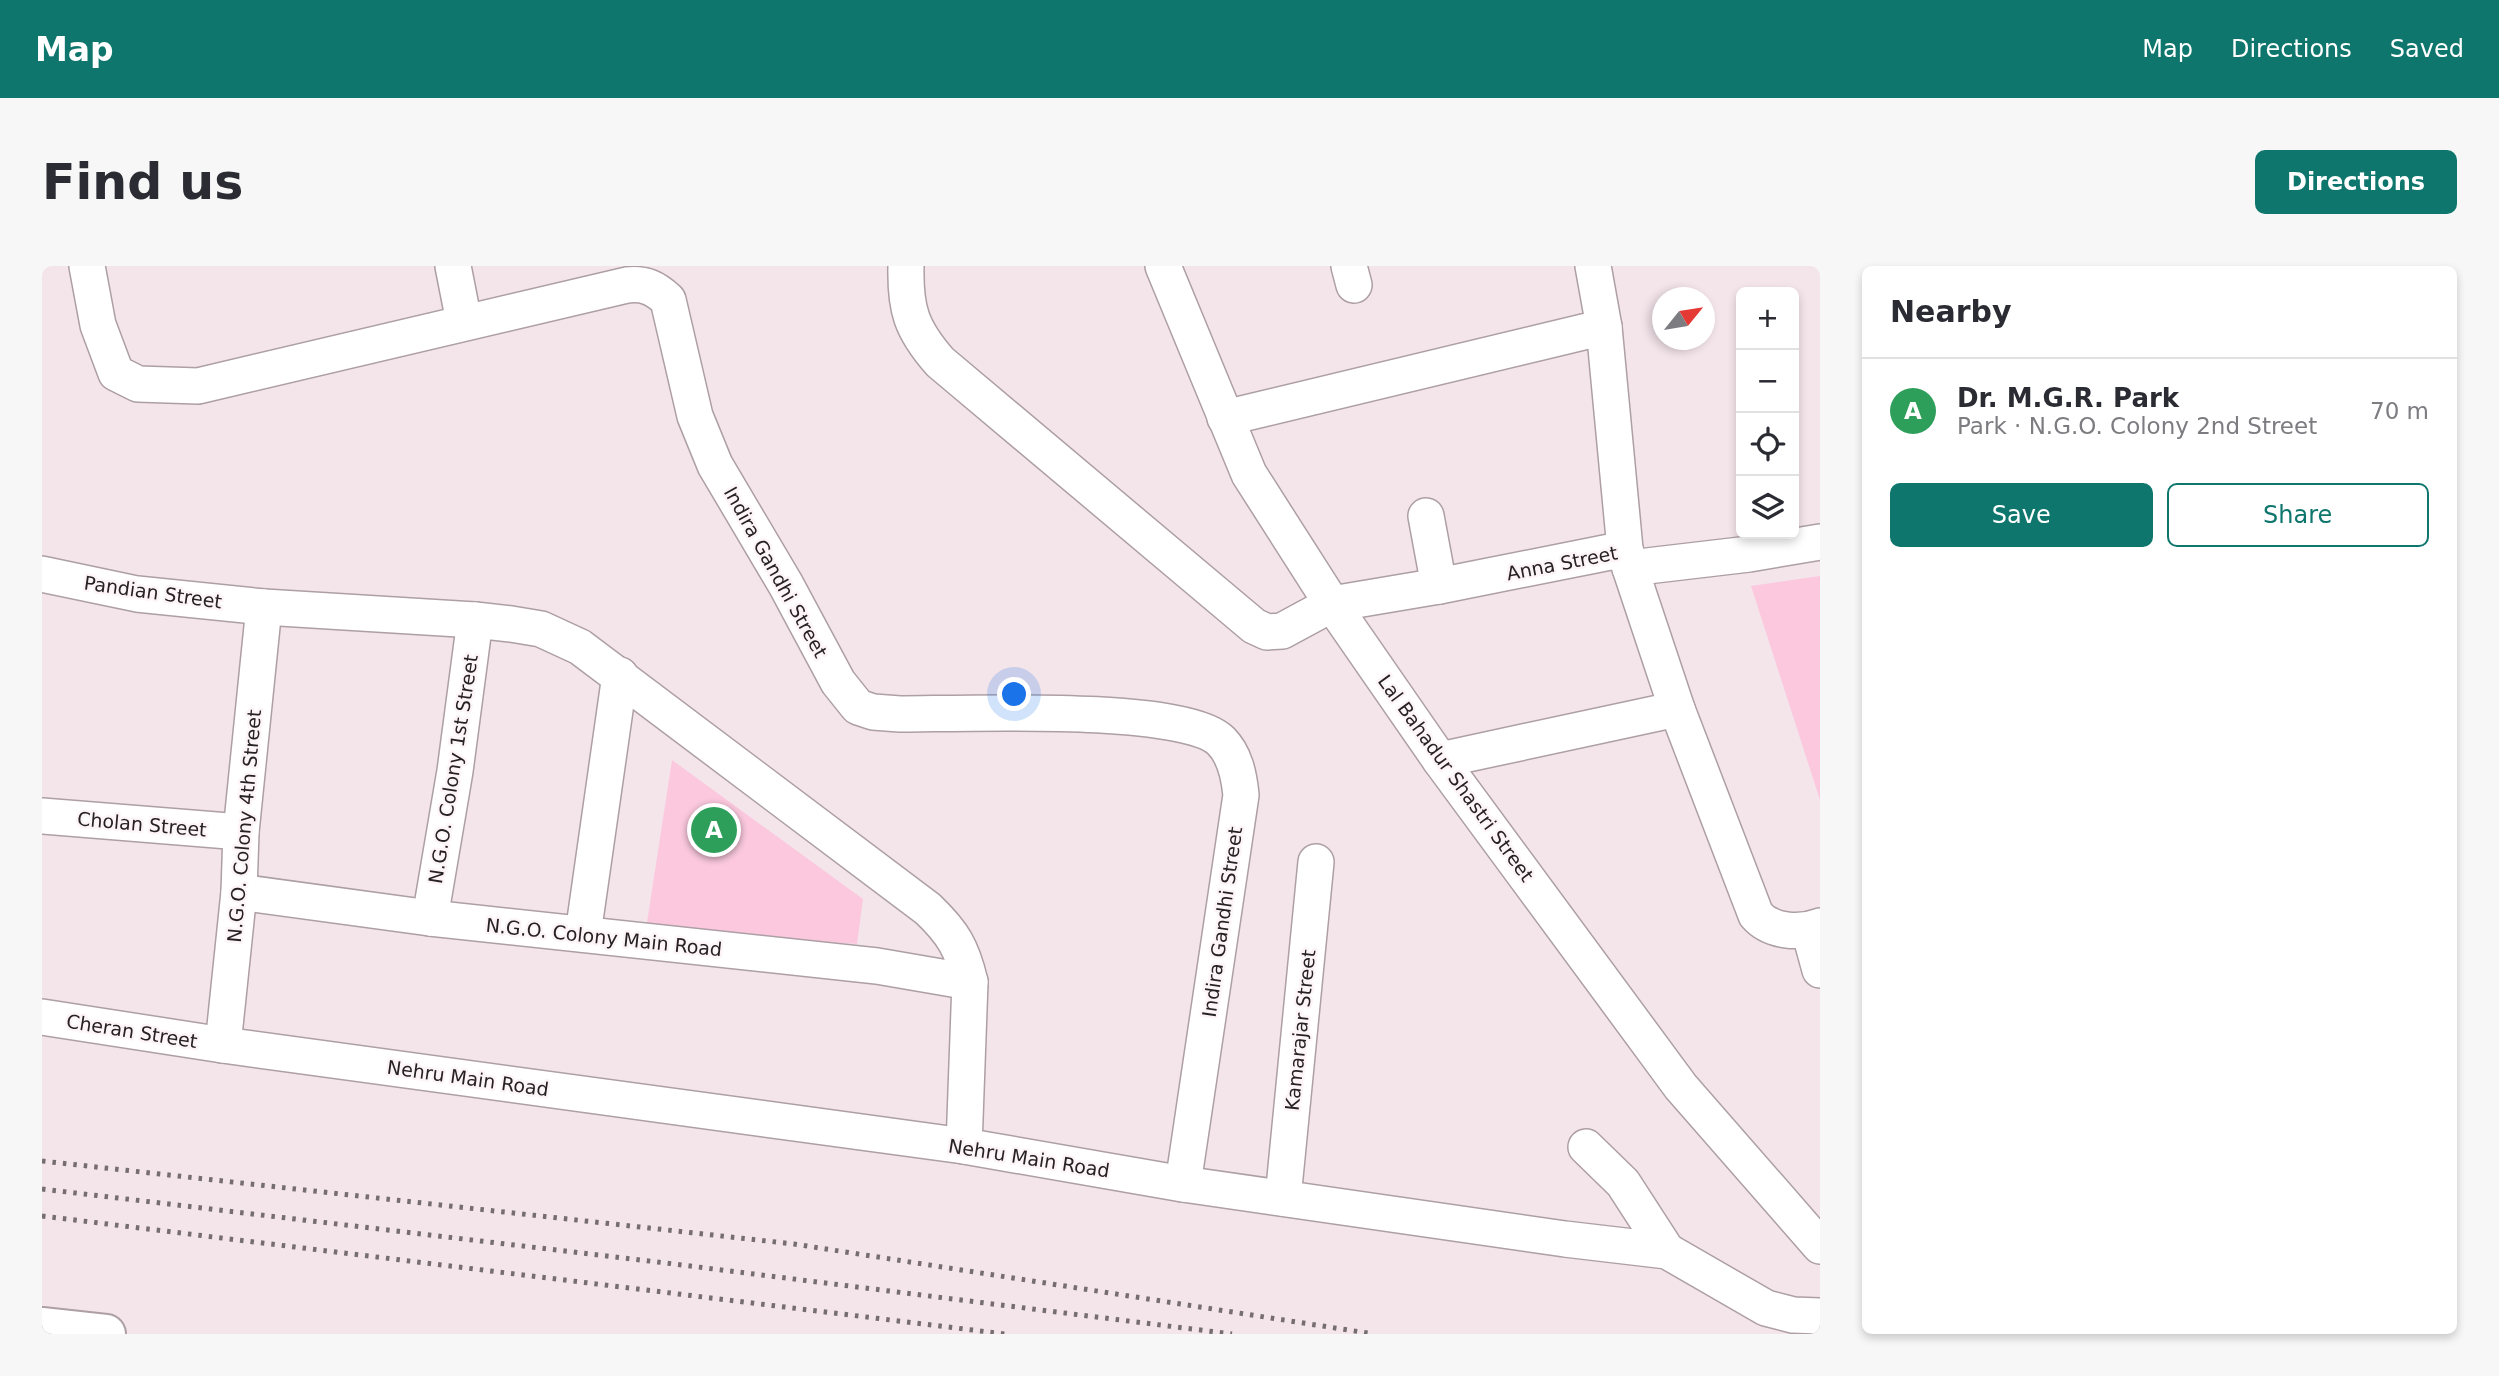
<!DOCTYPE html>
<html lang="en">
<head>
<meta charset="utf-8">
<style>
  body { margin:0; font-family:"DejaVu Sans",sans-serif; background:#f7f7f7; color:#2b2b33 }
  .controls { position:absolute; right:21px; top:21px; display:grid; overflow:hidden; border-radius:10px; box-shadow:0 4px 10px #0003 }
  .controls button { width:63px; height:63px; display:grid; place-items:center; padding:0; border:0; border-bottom:2px solid #e1e1e2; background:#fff; color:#2b2b33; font:35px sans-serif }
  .compass { position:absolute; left:1610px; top:21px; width:63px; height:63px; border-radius:50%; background:#fff; box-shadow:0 4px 10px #0003; rotate:60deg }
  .you { position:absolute; left:973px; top:429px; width:24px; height:24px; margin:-18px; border:5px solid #fff; border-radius:50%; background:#1a73e8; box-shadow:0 0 0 10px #1a73e833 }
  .badge { display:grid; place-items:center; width:46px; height:46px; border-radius:50%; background:#0f766e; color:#fff; font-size:23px; font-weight:700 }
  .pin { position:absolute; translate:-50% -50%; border:4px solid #fff; box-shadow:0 2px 7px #0006 }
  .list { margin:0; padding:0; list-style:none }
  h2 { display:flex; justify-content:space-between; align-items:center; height:91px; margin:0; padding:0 28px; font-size:30px }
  h2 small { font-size:23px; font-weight:400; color:#7c7c81 }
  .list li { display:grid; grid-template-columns:46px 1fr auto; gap:21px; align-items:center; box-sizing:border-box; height:105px; padding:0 28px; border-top:2px solid #e1e1e2 }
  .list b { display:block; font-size:26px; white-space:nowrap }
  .list p { margin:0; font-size:23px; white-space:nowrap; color:#7c7c81 }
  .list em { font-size:23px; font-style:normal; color:#7c7c81 }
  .actions { display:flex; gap:14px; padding:21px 28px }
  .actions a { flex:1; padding:16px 0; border:2px solid #0f766e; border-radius:10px; text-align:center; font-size:24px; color:#0f766e }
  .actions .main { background:#0f766e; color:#fff }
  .icon { flex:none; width:38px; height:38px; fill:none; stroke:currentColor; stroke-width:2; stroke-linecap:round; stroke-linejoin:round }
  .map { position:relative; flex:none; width:1778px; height:1068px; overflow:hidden; border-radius:10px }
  header { display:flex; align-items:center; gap:42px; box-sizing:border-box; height:98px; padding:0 35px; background:#0f766e; color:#fff }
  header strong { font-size:33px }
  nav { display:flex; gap:38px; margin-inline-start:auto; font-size:24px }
  .intro { display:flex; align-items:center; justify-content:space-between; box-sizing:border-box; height:168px; padding:0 42px }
  h1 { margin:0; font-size:49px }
  .button { padding:18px 32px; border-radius:10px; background:#0f766e; color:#fff; font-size:24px; font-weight:700 }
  main { display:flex; gap:42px; padding:0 42px }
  aside { flex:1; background:#fff; border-radius:10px; box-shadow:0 4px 10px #0003 }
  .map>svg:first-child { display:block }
</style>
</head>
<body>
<header>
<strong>Map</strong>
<nav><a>Map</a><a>Directions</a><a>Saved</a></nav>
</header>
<div class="intro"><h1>Find us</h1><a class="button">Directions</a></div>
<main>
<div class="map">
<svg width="1778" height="1068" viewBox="0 0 1778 1068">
  <rect width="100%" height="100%" fill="#f4e5eb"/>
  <!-- green -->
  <g fill="#fbc8de">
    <path d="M1778,310V534L1709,320Z"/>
    <path d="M630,494L821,633L815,678L604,663Z"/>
  </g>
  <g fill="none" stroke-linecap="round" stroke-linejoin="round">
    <defs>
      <g id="minor">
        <path d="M45,0L56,59L74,107L96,118L156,120L585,19C603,17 613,22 626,34L653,150L673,199L744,319L796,416L816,441L831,446L858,448C917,448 1142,438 1179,475C1193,489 1197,509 1199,529L1141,918"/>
        <path d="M411,0L422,56"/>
        <path d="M864,0C863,43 869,63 898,96L1212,360L1225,366L1240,365L1290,338L1397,320L1583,283L1588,302L1707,288L1778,276"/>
        <path d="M1121,0L1207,208L1290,338L1398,494L1639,821L1778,980"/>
        <path d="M1307,0L1312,19"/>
        <path d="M1551,0L1562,61L1583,283"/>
        <path d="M1183,152L1562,61"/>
        <path d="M1384,250L1397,320"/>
        <path d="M1588,302L1635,443L1714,649C1729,666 1757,668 1778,660"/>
        <path d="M0,308L95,328L222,341L433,354L469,358L499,363L538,381L886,643C911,667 920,682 928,716L922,880"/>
        <path d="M1398,494L1635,443"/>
        <path d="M0,550L199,566"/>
        <path d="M197,626L388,652L835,700L928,716"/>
        <path d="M388,652L413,505L433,354"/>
        <path d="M1767,664L1778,704"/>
        <path d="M541,668L578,409"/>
        <path d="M0,751L181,779L922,880L1141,918L1523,973L1625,985L1724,1042L1751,1049L1778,1050"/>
        <path d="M181,779L197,626L199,566L222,341"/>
        <path d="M1544,881L1581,917L1625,985"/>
        <path d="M1241,932L1274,596"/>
      </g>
      <path id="highway" d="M0,1061L64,1068"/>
    </defs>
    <!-- minor casing -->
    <use href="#minor" stroke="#ad9fa5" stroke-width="38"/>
    <!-- highway casing -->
    <use href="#highway" stroke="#ad9fa5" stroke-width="42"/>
    <!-- minor -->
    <use href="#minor" stroke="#fff" stroke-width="35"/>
    <!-- highway -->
    <use href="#highway" stroke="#fff" stroke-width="38"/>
    <!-- rail -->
    <g stroke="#766d71" stroke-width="5" stroke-dasharray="3.5 7" stroke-linecap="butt">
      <path d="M0,895L752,978L1332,1068"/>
      <path d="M0,923L624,997L1190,1068"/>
      <path d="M0,950L963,1068"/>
    </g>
  </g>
  <g text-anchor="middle" stroke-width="5" stroke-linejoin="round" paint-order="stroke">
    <!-- street labels -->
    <g font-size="19" fill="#262123" stroke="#fdf4f7">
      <text transform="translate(1520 297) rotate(-11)" y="7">Anna Street</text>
      <text transform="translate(734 306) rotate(61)" y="7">Indira Gandhi Street</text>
      <text transform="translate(111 326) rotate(8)" y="7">Pandian Street</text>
      <text transform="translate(411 503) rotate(-81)" y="7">N.G.O. Colony 1st Street</text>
      <text transform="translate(1414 512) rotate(54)" y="7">Lal Bahadur Shastri Street</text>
      <text transform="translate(100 558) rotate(5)" y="7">Cholan Street</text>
      <text transform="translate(202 560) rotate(-85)" y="7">N.G.O. Colony 4th Street</text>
      <text transform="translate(1180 656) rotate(-82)" y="7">Indira Gandhi Street</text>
      <text transform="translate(562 671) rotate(6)" y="7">N.G.O. Colony Main Road</text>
      <text transform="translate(1258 764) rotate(-84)" y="7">Kamarajar Street</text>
      <text transform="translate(90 765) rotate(9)" y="7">Cheran Street</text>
      <text transform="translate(426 812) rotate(8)" y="7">Nehru Main Road</text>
      <text transform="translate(987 892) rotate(9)" y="7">Nehru Main Road</text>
    </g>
  </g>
</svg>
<div class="controls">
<button>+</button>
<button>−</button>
<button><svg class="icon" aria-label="locate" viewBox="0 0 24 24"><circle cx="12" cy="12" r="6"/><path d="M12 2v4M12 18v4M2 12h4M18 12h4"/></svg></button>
<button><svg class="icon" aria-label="layers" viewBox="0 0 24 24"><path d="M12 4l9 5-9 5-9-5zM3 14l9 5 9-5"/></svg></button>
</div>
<svg class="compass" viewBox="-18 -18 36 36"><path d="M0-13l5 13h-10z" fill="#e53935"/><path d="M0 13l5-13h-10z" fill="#7c7c81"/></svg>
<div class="you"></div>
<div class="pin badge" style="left:672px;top:564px;background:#2e9e5b">A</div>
</div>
<aside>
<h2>Nearby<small></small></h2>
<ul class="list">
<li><span class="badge" style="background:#2e9e5b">A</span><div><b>Dr. M.G.R. Park</b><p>Park · N.G.O. Colony 2nd Street</p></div><em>70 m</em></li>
</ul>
<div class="actions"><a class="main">Save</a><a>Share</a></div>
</aside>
</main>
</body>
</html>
